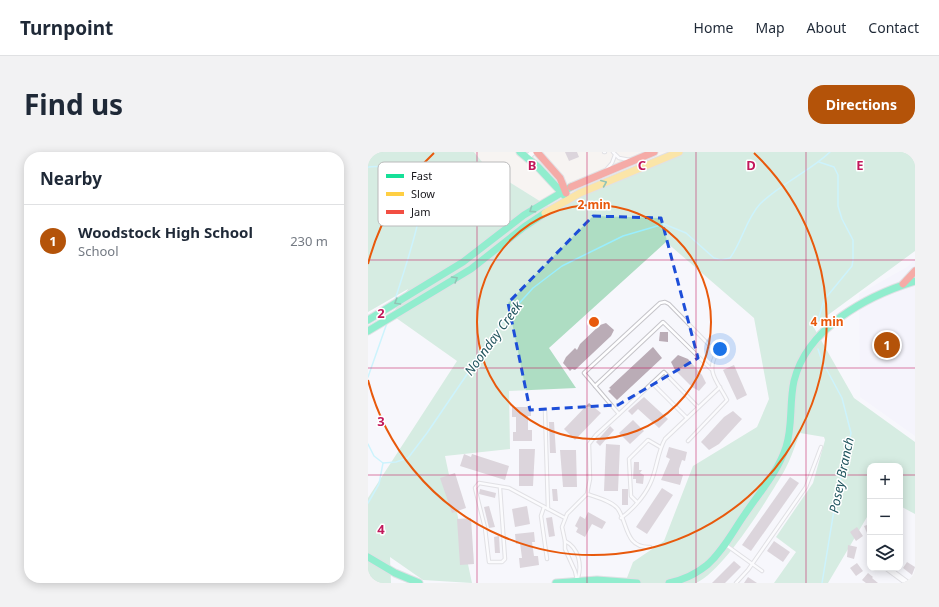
<!DOCTYPE html>
<html lang="en">
<head>
<meta charset="utf-8">
<style>
  body { margin:0; font-family:"Noto Sans",sans-serif; background:#f2f2f3; color:#1f2937 }
  .controls { position:absolute; right:12px; bottom:12px; display:grid; overflow:hidden; border-radius:8px; box-shadow:0 2px 10px #0003 }
  .controls button { width:36px; height:36px; display:grid; place-items:center; padding:0; border:0; border-bottom:1px solid #e0e1e3; background:#fff; color:#1f2937; font:20px sans-serif }
  .you { position:absolute; left:352px; top:197px; width:14px; height:14px; margin:-10px; border:3px solid #fff; border-radius:50%; background:#1a73e8; box-shadow:0 0 0 6px #1a73e833 }
  .badge { display:grid; place-items:center; width:26px; height:26px; border-radius:50%; background:#b45309; color:#fff; font-size:13px; font-weight:700 }
  .pin { position:absolute; translate:-50% -50%; border:2px solid #fff; box-shadow:0 1px 4px #0006 }
  .list { margin:0; padding:0; list-style:none }
  h2 { display:flex; justify-content:space-between; align-items:center; height:52px; margin:0; padding:0 16px; font-size:17px }
  h2 small { font-size:13px; font-weight:400; color:#747a83 }
  .list li { display:grid; grid-template-columns:26px 1fr auto; gap:12px; align-items:center; box-sizing:border-box; height:72px; padding:0 16px; border-top:1px solid #e0e1e3 }
  .list b { display:block; font-size:15px; white-space:nowrap }
  .list p { margin:0; font-size:13px; white-space:nowrap; color:#747a83 }
  .list em { font-size:13px; font-style:normal; color:#747a83 }
  .icon { flex:none; width:22px; height:22px; fill:none; stroke:currentColor; stroke-width:2; stroke-linecap:round; stroke-linejoin:round }
  .map { position:relative; flex:none; width:547px; height:431px; overflow:hidden; border-radius:16px }
  header { display:flex; align-items:center; gap:24px; box-sizing:border-box; height:56px; padding:0 20px; background:#fff; border-bottom:1px solid #e0e1e3 }
  header strong { font-size:19px }
  nav { display:flex; gap:22px; margin-inline-start:auto; font-size:14px }
  .intro { display:flex; align-items:center; justify-content:space-between; box-sizing:border-box; height:96px; padding:0 24px }
  h1 { margin:0; font-size:28px }
  .button { padding:10px 18px; border-radius:16px; background:#b45309; color:#fff; font-size:14px; font-weight:700 }
  main { display:flex; gap:24px; padding:0 24px }
  aside { flex:1; background:#fff; border-radius:16px; box-shadow:0 2px 10px #0003 }
  .map>svg:first-child { display:block }
</style>
</head>
<body>
<header>
<strong>Turnpoint</strong>
<nav><a>Home</a><a>Map</a><a>About</a><a>Contact</a></nav>
</header>
<div class="intro"><h1>Find us</h1><a class="button">Directions</a></div>
<main>
<aside>
<h2>Nearby<small></small></h2>
<ul class="list">
<li><span class="badge">1</span><div><b>Woodstock High School</b><p>School</p></div><em>230 m</em></li>
</ul>
</aside>
<div class="map">
<svg width="547" height="431" viewBox="0 0 547 431">
  <rect width="100%" height="100%" fill="#f7f7fc"/>
  <!-- commercial -->
  <path fill="#f5f0e7" d="M106,0H310L183,56L119,16Z"/>
  <!-- built -->
  <path fill="#f1effd" d="M547,107V284L492,245L491,142L539,115Z"/>
  <!-- forest -->
  <path fill="#aeddc3" d="M0,0H106L119,16L183,56L310,0H547V99L445,174L486,246L547,290V362L532,354V314H502V360L460,431H406L428,400L408,385L445,331L457,288L456,285L432,281C426,296 421,313 412,326C396,353 355,419 328,431H257L265,410L296,389L325,314L389,275L401,247L386,166L298,90L181,196L208,236L141,239L142,297L77,304L104,431L55,428L22,405L23,431H0V346L89,209L24,163L40,137L0,160Z"/>
  <g fill="none" stroke-linecap="round" stroke-linejoin="round">
    <!-- stream -->
    <g stroke="#99eefe" stroke-width="1.5">
      <path d="M0,15C19,13 47,20 53,42C57,59 33,128 27,148"/>
      <path d="M448,175L456,148L484,114L485,108V88L474,67L470,54V23L466,15L451,10"/>
      <path d="M450,197L454,209L474,246L483,281L468,346L454,431"/>
      <path d="M0,225L19,171"/>
      <path d="M0,292L6,304L15,311L28,310L40,306L59,281L104,215L105,210L136,168L165,136L194,114L255,84L296,72L318,81L346,106L353,108L362,106C374,90 378,67 392,52C413,31 441,20 462,0"/>
      <path d="M0,351L11,332L15,311"/>
    </g>
  </g>
  <!-- building -->
  <g fill="#baacb6">
    <path d="M197,0H209L211,5L201,9Z"/>
    <path d="M238,171L246,178L243,184L207,218L204,217L202,219L195,211L198,205L207,196L209,198L212,192L232,173Z"/>
    <path d="M292,180H300V190L291,189Z"/>
    <path d="M285,195L294,206L249,248L240,239L243,237L241,236Z"/>
    <path d="M310,203L320,207L334,223L338,231L331,239L324,235L307,218L303,210Z"/>
    <path d="M366,213L379,243L369,248L355,218Z"/>
    <path d="M276,245L300,267L291,276L270,257L264,263L260,259Z"/>
    <path d="M221,251L233,261L207,288L196,277Z"/>
    <path d="M144,255H163V264H160V278H164V289H145V280H148V265H144Z"/>
    <path d="M365,259L374,267L351,292L341,298L333,290L356,265Z"/>
    <path d="M265,268L276,279L262,292L251,281Z"/>
    <path d="M181,270H186L188,301H182Z"/>
    <path d="M242,274L246,278L232,294L228,290Z"/>
    <path d="M238,292L252,293L250,339H236Z"/>
    <path d="M301,295L319,300L317,309L314,308L311,317V322L315,323L312,333L293,328L302,307L298,305Z"/>
    <path d="M151,297H167L165,334H151Z"/>
    <path d="M192,298H208L209,335H195Z"/>
    <path d="M96,302L103,305L104,302L141,314L137,328L92,314Z"/>
    <path d="M266,310H271V318H274L272,321L276,323L275,332L268,331V327H265Z"/>
    <path d="M87,321L98,356L84,361L72,326Z"/>
    <path d="M422,325L431,331L383,399L374,393Z"/>
    <path d="M294,336L305,343L279,382L268,375Z"/>
    <path d="M112,337L128,341L127,346L111,342Z"/>
    <path d="M184,337H189L190,349H185Z"/>
    <rect x="254" y="337" width="6" height="16"/>
    <path d="M121,354L127,375L121,376L116,355Z"/>
    <path d="M159,354L162,372L147,375L144,357Z"/>
    <path d="M220,360L238,370L234,377L224,372L217,385L208,380L210,376L207,374L212,364L217,367Z"/>
    <path d="M184,365L187,384L181,385L178,366Z"/>
    <path d="M103,366L106,412L92,413L89,367Z"/>
    <path d="M502,372V388L496,374Z"/>
    <path d="M489,375L495,384L488,389L482,380Z"/>
    <path d="M166,380L167,390H164L166,404H170L171,413L152,416L151,406H154L152,391L148,392L147,382Z"/>
    <path d="M131,384L132,401H127L126,385Z"/>
    <path d="M406,389L422,400L415,410L399,399Z"/>
    <path d="M480,393L489,395L486,407L479,405Z"/>
    <path d="M366,409L373,415L357,431H344Z"/>
    <path d="M539,410L547,415L544,423L535,416Z"/>
    <path d="M489,411L495,419L488,424L482,416Z"/>
    <path d="M500,421L505,425L504,426L510,431H498L494,428Z"/>
    <path d="M380,425L389,431H376Z"/>
  </g>
  <g fill="none" stroke-linecap="round" stroke-linejoin="round">
    <defs>
      <g id="lane">
        <path d="M236,0H237"/>
        <path d="M245,0L251,6L262,8"/>
        <path d="M238,18L244,11L247,3"/>
        <path d="M284,231L319,266"/>
        <path d="M227,234L295,170L343,217"/>
        <path d="M177,258L180,357"/>
        <path d="M251,262L296,220L330,255"/>
        <path d="M132,336L137,407L134,410H121L117,376L107,336L111,331L141,336L197,366"/>
        <path d="M219,342C228,345 244,349 250,357C260,372 257,396 282,395"/>
        <path d="M269,350L263,344L261,307L280,288L292,295"/>
        <path d="M176,355L173,364L179,407"/>
        <path d="M253,366C264,358 276,345 282,332C289,318 289,301 297,287L352,235"/>
        <path d="M197,389C211,396 214,413 210,426"/>
        <path d="M358,393L394,419"/>
        <path d="M209,428L207,419L197,397V389L194,375L199,362L219,342L222,327L221,292L228,283L251,262L216,221L292,151L297,150L301,152L349,201C337,220 350,230 359,248L320,289"/>
        <path d="M368,431L380,418L438,335L453,295"/>
      </g>
      <g id="street">
        <path d="M160,5L165,0"/>
        <path d="M519,416L538,430"/>
      </g>
      <g id="fast">
        <path d="M152,0L170,15L196,43"/>
        <path d="M0,168L95,110L156,63L203,35"/>
        <path d="M0,179L103,117L156,75L177,61"/>
        <path d="M0,405L27,421L51,431"/>
        <path d="M188,431L229,428L269,431"/>
        <path d="M301,431C315,428 328,422 339,413C355,399 365,379 377,362C391,341 410,320 418,295C425,274 421,251 426,229C439,176 498,144 547,129"/>
      </g>
      <path id="slow" d="M177,61L212,41L311,0"/>
      <g id="jam">
        <path d="M169,0L192,26L198,41"/>
        <path d="M203,35L286,0"/>
        <path d="M535,132L547,119"/>
      </g>
    </defs>
    <!-- lane casing -->
    <use href="#lane" stroke="#c5c4c9" stroke-width="4.5"/>
    <!-- street casing -->
    <use href="#street" stroke="#c5c4c9" stroke-width="7"/>
    <!-- fast casing -->
    <use href="#fast" stroke="#c5c4c9" stroke-width="9"/>
    <!-- slow casing -->
    <use href="#slow" stroke="#c5c4c9" stroke-width="9"/>
    <!-- jam casing -->
    <use href="#jam" stroke="#c5c4c9" stroke-width="9"/>
    <!-- lane -->
    <use href="#lane" stroke="#fefeff" stroke-width="2.5"/>
    <!-- street -->
    <use href="#street" stroke="#fefeff" stroke-width="5"/>
    <!-- fast -->
    <use href="#fast" stroke="#16e098" stroke-width="7"/>
    <!-- slow -->
    <use href="#slow" stroke="#ffcf43" stroke-width="7"/>
    <!-- jam -->
    <use href="#jam" stroke="#f24e42" stroke-width="7"/>
  </g>
  <!-- one-way arrows -->
  <defs><path id="oneway-chevron" d="M-2-3.5L2.5 0L-2 3.5" fill="none" stroke-width="1.6" stroke-linecap="round" stroke-linejoin="round"/></defs>
  <g stroke="#178661">
    <use href="#oneway-chevron" transform="translate(236 31) rotate(-23)"/>
    <use href="#oneway-chevron" transform="translate(164 58) rotate(146)"/>
    <use href="#oneway-chevron" transform="translate(87 127) rotate(-31)"/>
    <use href="#oneway-chevron" transform="translate(29 150) rotate(149)"/>
  </g>
  <!-- marked area -->
  <path d="M0 0H547V431H0ZM225,64L293,66L330,206L250,253L162,258L140,151Z" fill="#f7f7fc" fill-opacity=".55" fill-rule="evenodd"/>
  <path fill="none" stroke="#1d4ed8" stroke-width="3" stroke-dasharray="8 5" stroke-linejoin="round" d="M225,64L293,66L330,206L250,253L162,258L140,151Z"/>
  <!-- grid -->
  <path fill="none" stroke="#c2185b" stroke-width="1" stroke-opacity="0.55" d="M109,0V431M219,0V431M328,0V431M438,0V431M0,108H547M0,216H547M0,323H502M532,323H547"/>
  <!-- distance rings -->
  <g fill="none" stroke="#e8590c" stroke-width="2">
    <circle cx="226" cy="170" r="117"/>
    <path d="M0 112A233 233 0 0 1 66 1M386 1A233 233 0 1 1 0 228"/>
  </g>
  <g text-anchor="middle" stroke-width="3" stroke-linejoin="round" paint-order="stroke">
    <!-- water labels -->
    <g font-size="13" font-style="italic" fill="#235760" stroke="#fff">
      <text transform="translate(125 186) rotate(-54)" y="5">Noonday Creek</text>
      <text transform="translate(473 323) rotate(-78)" y="5">Posey Branch</text>
    </g>
  </g>
  <!-- legend -->
  <rect x="10" y="10" width="132" height="64" rx="6" fill="#fff" stroke="#bababb" stroke-width="1"/>
  <rect x="18" y="22" width="18" height="4" fill="#16e098"/>
  <rect x="18" y="40" width="18" height="4" fill="#ffcf43"/>
  <rect x="18" y="58" width="18" height="4" fill="#f24e42"/>
  <g font-size="11" fill="#19181d">
    <text x="43" y="28">Fast</text>
    <text x="43" y="46">Slow</text>
    <text x="43" y="64">Jam</text>
  </g>
  <g font-size="13" text-anchor="middle" font-weight="bold" fill="#c2185b" stroke="#fff" stroke-width="3" stroke-linejoin="round" paint-order="stroke">
    <text x="164" y="18">B</text>
    <text x="274" y="18">C</text>
    <text x="383" y="18">D</text>
    <text x="492" y="18">E</text>
    <text x="13" y="166">2</text>
    <text x="13" y="274">3</text>
    <text x="13" y="382">4</text>
  </g>
  <circle cx="226" cy="170" r="6" fill="#e8590c" stroke="#fff" stroke-width="2"/>
  <g font-size="12" text-anchor="middle" font-weight="bold" fill="#e8590c" stroke="#fff" stroke-width="3" stroke-linejoin="round" paint-order="stroke">
    <text x="226" y="57">2 min</text>
    <text x="459" y="174">4 min</text>
  </g>
</svg>
<div class="controls">
<button>+</button>
<button>−</button>
<button><svg class="icon" aria-label="layers" viewBox="0 0 24 24"><path d="M12 4l9 5-9 5-9-5zM3 14l9 5 9-5"/></svg></button>
</div>
<div class="you"></div>
<div class="pin badge" style="left:519px;top:193px">1</div>
</div>
</main>
</body>
</html>
